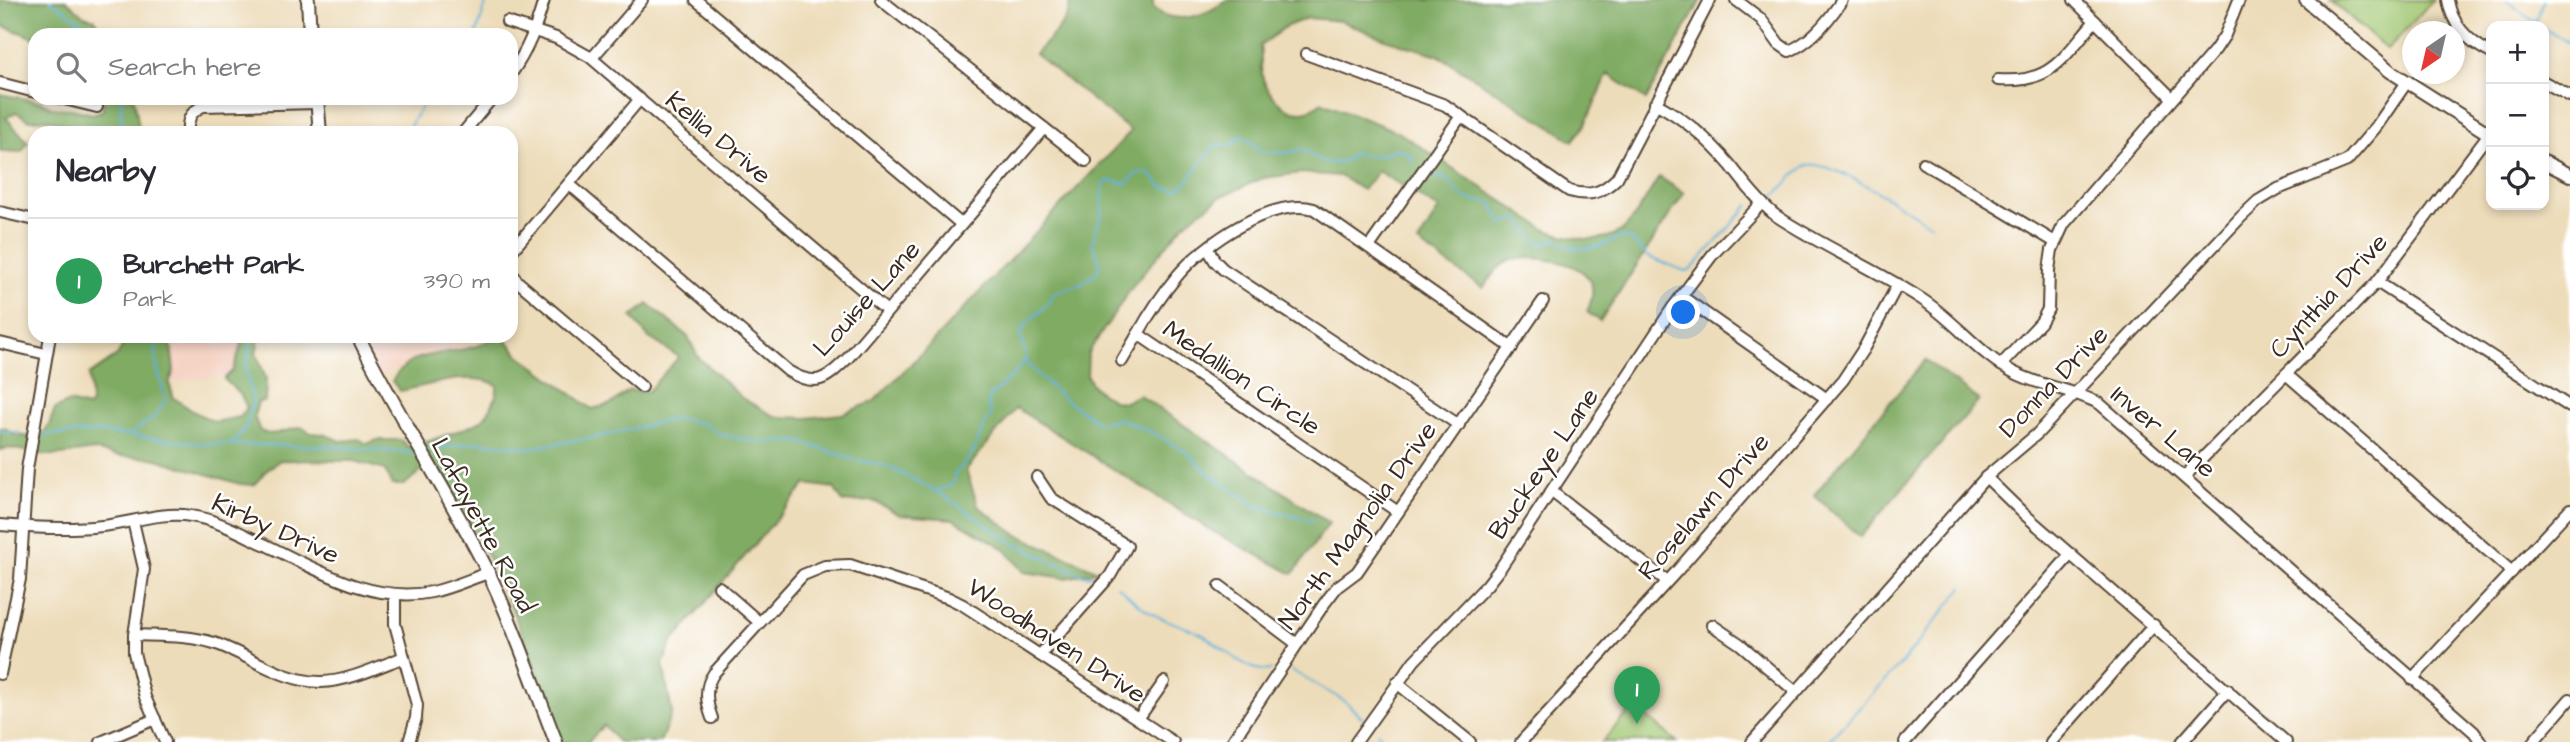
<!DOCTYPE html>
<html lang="en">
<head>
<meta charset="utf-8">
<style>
  body { margin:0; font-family:"Architects Daughter",sans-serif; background:#f7f7f7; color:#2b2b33 }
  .controls { position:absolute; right:21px; top:21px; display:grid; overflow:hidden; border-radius:14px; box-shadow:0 4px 10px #0003 }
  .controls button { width:63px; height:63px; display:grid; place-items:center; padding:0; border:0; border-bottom:2px solid #e1e1e2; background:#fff; color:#2b2b33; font:35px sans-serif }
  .compass { position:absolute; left:2402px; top:21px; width:63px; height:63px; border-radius:50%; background:#fff; box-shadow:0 4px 10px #0003; rotate:214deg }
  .you { position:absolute; left:1684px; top:313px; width:24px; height:24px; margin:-18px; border:5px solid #fff; border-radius:50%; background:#1a73e8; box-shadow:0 0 0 10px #1a73e833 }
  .badge { display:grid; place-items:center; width:46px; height:46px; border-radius:50%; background:#0f766e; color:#fff; font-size:23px; font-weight:700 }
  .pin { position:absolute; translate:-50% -58px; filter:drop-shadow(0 2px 4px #0008) }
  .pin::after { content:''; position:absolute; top:37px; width:24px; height:21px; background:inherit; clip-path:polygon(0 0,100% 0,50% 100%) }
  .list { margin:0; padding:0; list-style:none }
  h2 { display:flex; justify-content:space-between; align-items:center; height:91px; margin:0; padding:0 28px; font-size:30px }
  h2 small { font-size:23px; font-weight:400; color:#7c7c81 }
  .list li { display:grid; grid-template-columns:46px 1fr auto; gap:21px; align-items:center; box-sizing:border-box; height:126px; padding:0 28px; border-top:2px solid #e1e1e2 }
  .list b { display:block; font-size:26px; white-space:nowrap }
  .list p { margin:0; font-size:23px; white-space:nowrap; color:#7c7c81 }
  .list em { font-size:23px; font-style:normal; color:#7c7c81 }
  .icon { flex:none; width:38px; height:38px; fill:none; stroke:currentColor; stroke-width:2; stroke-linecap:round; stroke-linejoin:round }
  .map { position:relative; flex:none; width:2570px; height:742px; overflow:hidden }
  .search { position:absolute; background:#fff; box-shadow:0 4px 10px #0003; left:28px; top:28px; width:490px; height:77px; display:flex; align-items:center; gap:18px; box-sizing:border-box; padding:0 24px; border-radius:21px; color:#7c7c81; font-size:26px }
  .panel { position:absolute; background:#fff; box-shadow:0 4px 10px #0003; left:28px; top:126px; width:490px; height:217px; border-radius:21px }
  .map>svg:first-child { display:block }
</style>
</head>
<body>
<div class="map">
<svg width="2570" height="742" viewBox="0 0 2570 742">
  <rect width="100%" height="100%" fill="#fff"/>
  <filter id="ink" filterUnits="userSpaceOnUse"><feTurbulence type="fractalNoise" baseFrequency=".0143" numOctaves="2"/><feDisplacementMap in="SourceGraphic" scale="14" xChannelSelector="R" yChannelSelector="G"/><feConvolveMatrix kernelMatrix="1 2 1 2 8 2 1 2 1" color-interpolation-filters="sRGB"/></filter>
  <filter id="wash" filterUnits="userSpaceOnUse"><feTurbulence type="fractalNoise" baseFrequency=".00686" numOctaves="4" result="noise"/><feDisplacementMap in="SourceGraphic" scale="28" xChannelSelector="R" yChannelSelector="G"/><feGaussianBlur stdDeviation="1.57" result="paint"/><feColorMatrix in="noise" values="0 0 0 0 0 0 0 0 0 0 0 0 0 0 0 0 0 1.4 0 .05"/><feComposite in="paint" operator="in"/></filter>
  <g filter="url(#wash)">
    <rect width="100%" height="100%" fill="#eddcb9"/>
    <!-- built -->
    <g fill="#f5d2c2">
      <path d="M168,336H255L253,374L172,381Z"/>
      <path d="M344,336H486L389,372L368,383Z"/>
    </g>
    <!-- green -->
    <g fill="#a0c671" stroke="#6e7848" stroke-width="2">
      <path d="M2331,0H2433L2387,50Z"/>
      <path d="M1634,706L1677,742H1602Z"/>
    </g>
    <!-- forest -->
    <g fill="#80ab63" stroke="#5e6a40" stroke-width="2">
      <path d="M0,0H66L84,16L95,19L103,35H35V38L0,25Z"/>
      <path d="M1069,0H1153V7C1175,28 1207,15 1227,0H1701L1646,100L1608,74L1585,125L1573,141L1438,55L1388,40L1341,21L1307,18L1285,27L1260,46C1262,56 1260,66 1262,75C1266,93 1287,117 1307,111C1312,109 1318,105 1322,102L1398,132L1546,230C1569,238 1598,245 1621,231C1634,222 1650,191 1659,177L1684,193L1600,321L1587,312C1591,303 1595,290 1590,281C1580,260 1528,254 1509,261C1497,266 1490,279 1483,288L1418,243L1439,209L1378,171L1363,190L1340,176L1302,173L1263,178L1220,197L1184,224L1135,283L1088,353L1087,376L1091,384L1102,394L1115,401L1125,402L1139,395L1329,523L1293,574L1212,531L1016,408L966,470L978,506L1016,534L1098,571L1067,578L1024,572L1005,549L953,519L900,515L874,501L843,502L834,488L806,484L672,642L663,664L672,713L660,742H618L604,725L588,742H562C526,642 494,550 432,462L404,485H392L385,470L354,461L280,460L265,472L254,485L240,484L153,458L117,456L94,450L61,455H46L9,448L0,450V428H5L17,436H41L49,425L55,409L69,402L88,407L91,403L89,375L118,355L127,336H170L174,371L169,383L174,398L194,412L215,422L240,417L247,408L241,395L224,379L233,370L244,336H260L256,353L266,379L265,401L258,402L254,416L260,431L268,434L277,433L301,427L311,433L323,434L341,441L359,439L367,444L377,440H401L408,447C419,445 475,426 482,420C490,412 498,396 497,385C470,370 429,386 400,391L392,381C397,373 403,366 412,361C427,353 458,352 477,346C486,343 493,336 503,336L519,355L592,409L611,404L629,390L647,392L679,357L648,337L632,317L648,304L688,337L698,357L742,398L776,417L806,418L842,414L873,402L924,351L1131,131L1035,54C1047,40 1074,19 1069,0Z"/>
      <path d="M0,94L41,102L54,108L72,109L93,114L103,110V98H134L140,133H92L48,119L29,120L16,112L6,118L28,142L21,152L0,151Z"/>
      <path d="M1925,360L1979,400L1860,537L1814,495Z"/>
    </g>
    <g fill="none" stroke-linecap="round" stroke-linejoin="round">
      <!-- stream -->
      <g stroke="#5cb0d8" stroke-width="2">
        <path d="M50,0L82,22L93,35"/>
        <path d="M2506,0L2540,26"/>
        <path d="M2536,22L2544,0"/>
        <path d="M2544,29L2570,43"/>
        <path d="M476,35L487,0"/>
        <path d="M2568,84L2570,81"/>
        <path d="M121,98V120L125,133"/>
        <path d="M406,133L426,98"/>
        <path d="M1435,177L1447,179C1463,200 1465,200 1491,202L1502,224L1514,219L1520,220C1528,230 1539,255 1554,238L1569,247L1588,249L1603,245L1619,237L1631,239L1648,257L1685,271L1691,270L1749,205"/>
        <path d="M1771,200C1780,191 1797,170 1806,166C1827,156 1909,211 1931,225"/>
        <path d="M1024,361L1063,398L1099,423L1121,419L1153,433L1188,453L1207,472L1256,506L1313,521"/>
        <path d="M0,431L20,433"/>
        <path d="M131,434L154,417L166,400L157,368L155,336"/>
        <path d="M39,435L100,432L204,444L324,446L416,453"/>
        <path d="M233,443L246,427L253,401L246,370L251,336"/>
        <path d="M428,450L476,442L531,448L602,436L678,418L704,424L722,435L758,442L797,441L853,459L887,466L938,492L1015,544L1082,575L1093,576"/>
        <path d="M935,491L950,486L955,480L954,474C978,453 976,439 991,414L988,404L989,397L1014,374L1027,358L1020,334L1025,325L1046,306L1054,293L1083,283L1098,271L1100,262L1092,242L1102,213L1103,185L1108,180L1126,184L1136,174L1148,172L1162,187L1176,190L1184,185L1215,145H1233L1238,137H1245L1262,152L1284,153L1303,149C1322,162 1327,167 1349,159L1352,153C1367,156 1384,159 1395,148L1412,156L1413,165"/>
        <path d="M1117,586C1126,592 1133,601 1142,607C1160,621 1183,624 1203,635C1222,646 1247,674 1271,670"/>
        <path d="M1291,670L1346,702L1362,718"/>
        <path d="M1377,732L1387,742"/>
        <path d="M1827,742L1901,664L1963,587"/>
      </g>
    </g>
  </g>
  <g filter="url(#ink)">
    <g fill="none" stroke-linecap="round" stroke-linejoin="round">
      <defs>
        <g id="minor">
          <path d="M696,0L961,224"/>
          <path d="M881,0L1086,161"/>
          <path d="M1736,0L1761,19L1779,44L1789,51C1811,42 1829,20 1842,0"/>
          <path d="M2074,0L2172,98"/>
          <path d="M2448,0C2452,26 2469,42 2491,53"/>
          <path d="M507,22L556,38L590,57L887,311"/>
          <path d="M1306,54L1445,105L1569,191C1590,197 1602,193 1617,178L1710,0"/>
          <path d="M592,58L642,0"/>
          <path d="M511,74C528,50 536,28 544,0"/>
          <path d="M1998,80C2052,84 2063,57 2095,21"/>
          <path d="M2544,82L2570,96"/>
          <path d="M0,83L35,92"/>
          <path d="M60,98L97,107"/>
          <path d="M1655,103C1684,118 1710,141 1731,166C1745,184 1758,201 1775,215C1823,247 1876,269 1923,300C1955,321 1982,357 2015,373C2042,387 2073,389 2100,404L2474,732L2481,742"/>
          <path d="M188,133C187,120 190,112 203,106L317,103"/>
          <path d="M463,133L492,98"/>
          <path d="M1923,163L2055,242"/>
          <path d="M569,184L788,371C816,388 825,380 847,359L1044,128"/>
          <path d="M0,212L35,220"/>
          <path d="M1369,247L1461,116"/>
          <path d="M1208,249L1215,261L1223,269L1459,425"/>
          <path d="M511,252L640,99"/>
          <path d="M511,272L517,281L642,387"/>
          <path d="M2377,282L2570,407"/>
          <path d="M1681,296L1827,399"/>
          <path d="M0,343L46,354"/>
          <path d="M1122,361L1138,334"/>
          <path d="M2001,365L2041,322L2048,309L2049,270L2052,250L2064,224L2215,50L2225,35L2239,0"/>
          <path d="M2286,374L2512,572"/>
          <path d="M1037,477L1051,498L1127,546L1110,576L1040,655"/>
          <path d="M1986,477L2024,514L2286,742"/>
          <path d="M2184,477L2377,282L2491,131"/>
          <path d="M1552,492L1667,581"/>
          <path d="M1398,512L1138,334C1149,314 1163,293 1178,275C1204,244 1272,197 1314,209L1512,348"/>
          <path d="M133,521L144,569L134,635V653L145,697L165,742"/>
          <path d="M0,525C34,528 68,530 102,526C131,523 161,511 191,516C218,520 242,534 266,545C318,570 372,604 432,592C451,588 470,579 488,573"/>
          <path d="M1220,586L1297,644"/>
          <path d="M719,587L759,622"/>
          <path d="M395,595V624L417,705L416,718L409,742"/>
          <path d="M1712,625L1740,644L1796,692"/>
          <path d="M134,635C161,636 189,635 214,643C250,655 282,682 321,682C347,682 380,666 404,657"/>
          <path d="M0,674L20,579L27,469L50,336"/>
          <path d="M2412,679L2570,509"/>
          <path d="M1397,683L1470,742"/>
          <path d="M712,718C706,702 704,687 714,673L803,575L825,566L850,565L949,598L963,605L1173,742"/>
          <path d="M1138,719L1164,682"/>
          <path d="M101,742L155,719"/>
          <path d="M1232,742L1324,604L1337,587L1357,572L1543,301"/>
          <path d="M1356,742L1414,661L1487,585L1501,567L1671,310L1713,254L1761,204"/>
          <path d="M1521,742L1677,571L1843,380L1864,348L1898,284"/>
          <path d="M1752,742L1986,477L2037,434L2241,217L2258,201L2278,189L2347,161L2376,127L2407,82"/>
          <path d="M1905,742L2071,554"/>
          <path d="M2051,742L2154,625"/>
          <path d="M2182,742L2228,690"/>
          <path d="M2533,742L2570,699"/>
        </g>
        <g id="major">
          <path d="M308,0L310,35"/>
          <path d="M2306,0L2390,71L2491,135"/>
          <path d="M317,98L320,133"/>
          <path d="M2544,162L2570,175"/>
          <path d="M358,336C398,417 449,493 489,574C515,628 534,686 556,742"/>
        </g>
      </defs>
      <!-- minor casing -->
      <use href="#minor" stroke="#564535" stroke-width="14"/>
      <!-- major casing -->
      <use href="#major" stroke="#564535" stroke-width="16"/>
      <!-- minor -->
      <use href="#minor" stroke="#fff" stroke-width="10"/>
      <!-- major -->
      <use href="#major" stroke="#fff" stroke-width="12"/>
    </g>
  </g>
  <g text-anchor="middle" stroke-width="5" stroke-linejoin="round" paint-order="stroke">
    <!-- street labels -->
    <g font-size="26" fill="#3b2a1e" stroke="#fff">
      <text transform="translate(719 137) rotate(40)" y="9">Kellia Drive</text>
      <text transform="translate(2328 295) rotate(-47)" y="9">Cynthia Drive</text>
      <text transform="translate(866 298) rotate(-48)" y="9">Louise Lane</text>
      <text transform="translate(1242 377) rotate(34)" y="9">Medallion Circle</text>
      <text transform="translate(2053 381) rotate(-46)" y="9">Donna Drive</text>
      <text transform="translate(2164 431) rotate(40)" y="9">Inver Lane</text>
      <text transform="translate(1543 463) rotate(-56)" y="9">Buckeye Lane</text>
      <text transform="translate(1703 506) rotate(-49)" y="9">Roselawn Drive</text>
      <text transform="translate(484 525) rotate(62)" y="9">Lafayette Road</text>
      <text transform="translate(1357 525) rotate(-54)" y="9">North Magnolia Drive</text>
      <text transform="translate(276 528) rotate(24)" y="9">Kirby Drive</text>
      <text transform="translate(1057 640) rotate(33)" y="9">Woodhaven Drive</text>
    </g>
  </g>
</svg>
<div class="controls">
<button>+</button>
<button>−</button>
<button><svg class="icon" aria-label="locate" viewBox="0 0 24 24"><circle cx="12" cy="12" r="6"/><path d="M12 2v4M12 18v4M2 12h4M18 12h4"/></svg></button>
</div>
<svg class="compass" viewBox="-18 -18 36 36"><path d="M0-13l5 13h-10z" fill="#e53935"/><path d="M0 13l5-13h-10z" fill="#7c7c81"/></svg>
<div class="you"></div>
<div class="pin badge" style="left:1637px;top:724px;background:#2e9e5b">1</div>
<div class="search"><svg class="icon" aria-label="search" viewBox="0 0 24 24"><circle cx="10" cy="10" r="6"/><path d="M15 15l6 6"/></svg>Search here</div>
<section class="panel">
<h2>Nearby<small></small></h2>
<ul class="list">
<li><span class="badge" style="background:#2e9e5b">1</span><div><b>Burchett Park</b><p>Park</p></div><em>390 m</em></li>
</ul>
</section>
</div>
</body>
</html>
